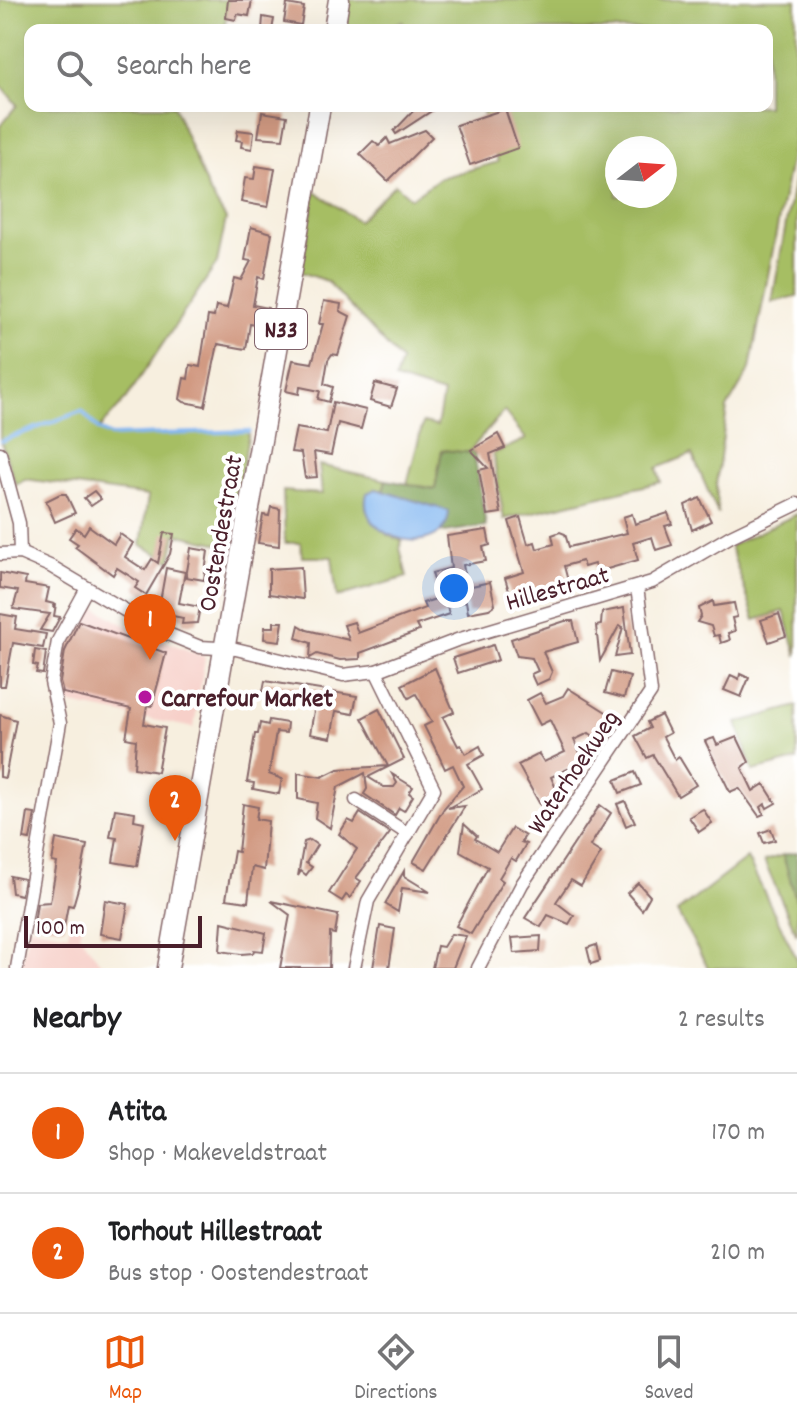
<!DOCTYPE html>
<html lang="en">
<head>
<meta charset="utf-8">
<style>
  body { margin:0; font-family:Dekko,sans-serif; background:#f2f2f2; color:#202124 }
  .compass { position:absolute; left:605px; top:136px; width:72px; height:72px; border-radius:50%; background:#fff; box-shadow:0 8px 32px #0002; rotate:73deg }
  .scale { position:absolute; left:24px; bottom:20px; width:178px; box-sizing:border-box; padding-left:8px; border:4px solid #4a1f2b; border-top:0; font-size:22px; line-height:28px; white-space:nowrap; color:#4a1f2b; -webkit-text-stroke:6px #fff; paint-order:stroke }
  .you { position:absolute; left:454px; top:588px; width:28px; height:28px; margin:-20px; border:6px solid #fff; border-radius:50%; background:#1a73e8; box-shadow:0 0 0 12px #1a73e833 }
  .badge { display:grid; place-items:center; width:52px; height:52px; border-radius:50%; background:#ea580c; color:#fff; font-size:26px; font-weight:700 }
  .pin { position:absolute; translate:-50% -66px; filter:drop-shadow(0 2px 4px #0008) }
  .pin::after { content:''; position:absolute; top:42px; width:28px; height:24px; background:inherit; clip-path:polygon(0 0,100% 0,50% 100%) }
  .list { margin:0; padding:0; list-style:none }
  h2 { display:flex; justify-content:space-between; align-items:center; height:104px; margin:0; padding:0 32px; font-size:34px }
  h2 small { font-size:26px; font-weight:400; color:#757577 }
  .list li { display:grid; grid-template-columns:52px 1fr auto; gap:24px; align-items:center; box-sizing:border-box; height:120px; padding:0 32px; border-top:2px solid #e0e0e0 }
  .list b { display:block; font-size:30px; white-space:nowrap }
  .list p { margin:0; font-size:26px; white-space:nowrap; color:#757577 }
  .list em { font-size:26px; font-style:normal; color:#757577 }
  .icon { flex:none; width:44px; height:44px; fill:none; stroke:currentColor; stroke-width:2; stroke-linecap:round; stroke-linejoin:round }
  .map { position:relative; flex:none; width:797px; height:968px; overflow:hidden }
  .search { position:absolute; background:#fff; box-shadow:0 8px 32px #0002; left:24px; right:24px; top:24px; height:88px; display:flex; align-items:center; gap:20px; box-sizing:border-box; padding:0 28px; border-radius:16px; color:#757577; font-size:30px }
  .sheet { height:344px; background:#fff }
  nav { display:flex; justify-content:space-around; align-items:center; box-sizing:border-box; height:112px; border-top:2px solid #e0e0e0; background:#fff; font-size:22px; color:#757577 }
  nav a { display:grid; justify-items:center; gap:4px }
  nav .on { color:#ea580c }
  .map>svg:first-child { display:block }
</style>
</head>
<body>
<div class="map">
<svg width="797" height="968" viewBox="0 0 797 968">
  <rect width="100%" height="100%" fill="#fff"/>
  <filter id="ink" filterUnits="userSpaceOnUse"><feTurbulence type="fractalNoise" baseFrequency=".0125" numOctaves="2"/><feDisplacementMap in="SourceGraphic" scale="16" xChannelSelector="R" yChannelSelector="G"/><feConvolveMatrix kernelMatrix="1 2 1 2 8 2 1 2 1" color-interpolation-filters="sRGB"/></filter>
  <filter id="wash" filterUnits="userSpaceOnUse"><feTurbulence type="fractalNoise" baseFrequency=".006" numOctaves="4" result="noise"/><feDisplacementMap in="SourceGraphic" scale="32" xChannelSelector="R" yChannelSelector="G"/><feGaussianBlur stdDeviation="1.8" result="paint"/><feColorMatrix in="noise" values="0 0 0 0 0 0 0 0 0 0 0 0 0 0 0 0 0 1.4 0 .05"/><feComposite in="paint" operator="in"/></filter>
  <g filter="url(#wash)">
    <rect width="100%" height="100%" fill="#f7efdf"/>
    <!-- built -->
    <g fill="#f7d0c9">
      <path d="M87,602L121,623L205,657L194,728L62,702L54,690L66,629Z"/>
      <path d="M70,923L82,925L79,934L100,962L111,968H21L29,927L68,934Z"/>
    </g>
    <!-- green -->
    <g fill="#a6be64" stroke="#786e48" stroke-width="2" fill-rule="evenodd">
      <path d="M0,0H229L224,30H30V106H174L208,190L226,219L217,263L126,399L99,429L111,436L249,431L229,546L176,534L171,561L141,545L148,496L25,479L16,485L0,439V126L17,105L0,84Z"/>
      <path d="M348,0H796L794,140L750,369L727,408L716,485L718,514L692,454L657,468L661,482L504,519L493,454L526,439L504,411L468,453L442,450L435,489L407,484L423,423L437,426L443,394L395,379L401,361L327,281L301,272L315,191L358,221L395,184L411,198L440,178L498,162L481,106H767V30H407L402,21L384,30H343ZM617,148H665V196H617Z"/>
      <path d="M797,162V296L772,302Z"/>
      <path d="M319,465L386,480L383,491L376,489L386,534L402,541L400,548L407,577L337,597L332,557H302L301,543H285L283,491L322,494Z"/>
      <path d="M797,514V656L784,611L755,620L730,546Z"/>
      <path d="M797,706V760L753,771L737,723Z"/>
      <path d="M783,855L797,903V935L764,861Z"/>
      <path d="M747,858L797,959V968H708L677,912Z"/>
    </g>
    <!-- forest -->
    <g fill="#84a55a" stroke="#676242" stroke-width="2">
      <path d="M442,450L474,453L486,526L438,533L441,531L383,491L386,480L435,489Z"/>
      <path d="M797,852V903L783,855Z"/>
    </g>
    <!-- water -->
    <path fill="#83b7f1" stroke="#666b8e" stroke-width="2" d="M376,489L449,511C447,562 354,541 367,493Z"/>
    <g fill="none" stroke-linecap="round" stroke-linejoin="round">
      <!-- stream -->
      <path stroke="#83b7f1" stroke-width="4" d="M1,441L82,411L99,430L111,436L249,431"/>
    </g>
    <g id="blocks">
      <!-- building -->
      <g fill="#d19a82">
        <path d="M228,0H252L249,16L237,14L236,20L226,18Z"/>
        <path d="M287,4L304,7L301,25L284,22Z"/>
        <path d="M263,17L274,19L272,30H262Z"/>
        <path d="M418,106H439L396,134L394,131Z"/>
        <path d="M505,109L518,148L470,165L456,125Z"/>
        <path d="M262,112L287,116L283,139L258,137Z"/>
        <path d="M238,130L254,132L252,149L241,147L242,141L236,140Z"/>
        <path d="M425,130L432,137L388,181L360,154L373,141L379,146L387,138L390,144Z"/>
        <path d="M256,166L275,169L268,207L241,202L245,178L254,179Z"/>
        <path d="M251,227L272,233L264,279L258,277L253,305L268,308L264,327L250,324L246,349L218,344L205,406L184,402L180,399L184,378L188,379L190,365L200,367L208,316L214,317L216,306L227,308L234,278L241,280L251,261L245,260Z"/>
        <path d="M324,301L341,304L340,311L350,316L338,355L332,354L328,360L324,384L333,387L329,402L318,399L320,391L300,387L299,394L286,391L293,360L312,363L323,324H319Z"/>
        <path d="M375,383L397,389L391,407L370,401Z"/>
        <path d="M333,402L366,410L361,429L338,423L331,455L314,452L317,477L305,478L301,453L291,452L296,428L327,433Z"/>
        <path d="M498,434L505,448L490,454L501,513L487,515L479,470L488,468L471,450Z"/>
        <path d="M94,491L101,499L91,506L84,498Z"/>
        <path d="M60,494H66L75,513L55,522L46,501Z"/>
        <path d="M700,498L711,521L692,530L685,505Z"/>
        <path d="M271,507L280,509L279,546L258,543L263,515L269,516Z"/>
        <path d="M668,513L672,524L665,526L672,545L656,550L652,537L633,543L638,560L597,572L594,564L584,567L582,561L564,566L568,581L511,597L505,578L524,572L509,521L520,517L528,544L535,542L537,549L554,544L552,535L560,532L565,534L569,547L627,533L623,517L632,514L635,524Z"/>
        <path d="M89,526L114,544L120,534L133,543L125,557L145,570L152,559L158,563L164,533L174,534L170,554L146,595L135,588L139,582L117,568L113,575L75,547L78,544L69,538L76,528L84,534Z"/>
        <path d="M487,530L490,545L483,547L486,561L463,565L467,587L490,582L495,605L489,609L468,613L466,601L447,607L449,614L416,625L419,631L360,653V659L340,660L317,654L310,658L311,643L296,638L299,625L307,630L349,640L344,625L354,622L358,633L425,608L423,603L439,598L432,573L451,568L447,536Z"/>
        <path d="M191,548L208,551L204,580L186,577Z"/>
        <path d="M301,567L303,599L269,594V569Z"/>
        <path d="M166,568L185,572L179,603L200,607L197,623L182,624L183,618L158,613Z"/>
        <path d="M0,573L26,578L25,584L49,588L46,602L54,604L53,608L56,604L54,616L60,617L52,632L40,630L50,614L13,609L18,591L0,588Z"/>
        <path d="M713,601L714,606L734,603L737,617L732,618L735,631L728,633L730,640L721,643L719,635L714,636L711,626L697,622L701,616L699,608Z"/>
        <path d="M624,608L630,655L615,657L623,627L619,626L600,661L596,626L601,625L602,612Z"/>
        <path d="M0,614L17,617L15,629L46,634L43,648L13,643L5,686H0Z"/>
        <path d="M779,614L786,636L769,642L761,620Z"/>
        <path d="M79,621L166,653L152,706L147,705L144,724L165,728L157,772L134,768L136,740L126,738L131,709L63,693L60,682L65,651Z"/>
        <path d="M565,621H573L578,642L543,652L552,672L549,679L536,685L531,674L538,671L532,658L517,656L511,639Z"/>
        <path d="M274,622H283L280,641L264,639L265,627H274Z"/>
        <path d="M493,645L498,660L458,673L453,658Z"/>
        <path d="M35,650L46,652L43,674L36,673L38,666L33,665Z"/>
        <path d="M435,668L454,712L443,717L458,746L461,745L466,754L480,746L484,755L468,764L482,789L448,808L465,806L426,869L413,862L444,808L463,786L453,765L445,769L439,756L424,726L432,722L416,694L409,698L402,685Z"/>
        <path d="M611,672L630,677L624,698L605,693Z"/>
        <path d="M740,674L749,678L741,697L724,690L731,675L739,679Z"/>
        <path d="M265,681L357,696L353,714L336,711L331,738L310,734L315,705L262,696Z"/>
        <path d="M568,688L614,717L599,740L589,733L574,740L584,761L551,777L561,800L543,810L518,765L539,754L544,762L565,752L550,720L540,725L527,700L540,693L546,703L563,696Z"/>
        <path d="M379,709L404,759L368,777L384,787H394L397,783L392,774L413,787L409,793L413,796L404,811L399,808L395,815L364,794L367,789L365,773L338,787L330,828L315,818L317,803L298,799V773L322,777L338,769L388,766L362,718Z"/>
        <path d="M0,715L16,720L5,778L0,777Z"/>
        <path d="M661,715L670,733L663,737L675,760L679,757L696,785L678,796L653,755L647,758L635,736L650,728L647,722Z"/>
        <path d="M269,720L287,723L286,733L276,732L269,774L282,779L279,794L253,789L254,783L247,782L255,734H258L260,723L268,725Z"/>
        <path d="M737,737L749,762L742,768L753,791L764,784L776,803L767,808L765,804L761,807L764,814L759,816L739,788L730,792L705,741L714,738L717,745Z"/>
        <path d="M635,772L641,785L620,793L615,780Z"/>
        <path d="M625,801L635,822L626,826L617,804Z"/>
        <path d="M243,804L258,807L256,819L268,821L264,870L252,867L248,902L226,899L234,851L238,852Z"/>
        <path d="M600,805L611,813L590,846L601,853L581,886L571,880L556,902L574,916L569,924L548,915L541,927L525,918Z"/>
        <path d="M115,809L135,812L134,820L144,822L137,866L113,862L117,838L110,837Z"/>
        <path d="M703,809L712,823L699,832L689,817Z"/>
        <path d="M28,813L35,814L30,840L24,839Z"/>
        <path d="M360,813L390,833L356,878L361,881L350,898L346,895L342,901L329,893L357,849L339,834L348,820L354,823Z"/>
        <path d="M464,824L477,836L475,839L497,852L512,828L525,836L521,842L526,844L516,861L511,858L499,878L503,881L471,934L456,926L488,867L460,851Z"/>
        <path d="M771,829L775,840L764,843L760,833Z"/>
        <path d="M56,839L87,845L79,885L73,906L68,905L64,927L34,924L37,903L50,902L57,863L52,862Z"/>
        <path d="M310,840L317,845L306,863L312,867L306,875L301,871L298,876L304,842Z"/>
        <path d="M404,871V876L430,892L402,888L398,912L385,904Z"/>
        <path d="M10,876L24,879L21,895L12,893Z"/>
        <path d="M638,883L650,896L642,910L627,893Z"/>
        <path d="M105,900L128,904L122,938L100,934Z"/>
        <path d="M271,901L338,915L335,934L330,933L329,968H280L290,915Z"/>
        <path d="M222,922L266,933L263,951L254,950L253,953L241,954L220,951Z"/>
        <path d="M380,926L395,929L389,968H373Z"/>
        <path d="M451,934L466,936L453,968H432L437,946L443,947Z"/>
        <path d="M541,936L540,951L514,953L512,938Z"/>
        <path d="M596,945L600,961L591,964L587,948Z"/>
      </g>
    </g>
  </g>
  <g filter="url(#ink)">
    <use href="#blocks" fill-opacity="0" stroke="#87686a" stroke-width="2"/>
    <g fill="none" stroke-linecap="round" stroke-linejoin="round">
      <defs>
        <g id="minor">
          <path d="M0,453L19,523L20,553"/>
          <path d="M0,554L20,553L52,567L158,630L200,647L236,649L343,675L376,671L457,640L652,582L731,536L797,504"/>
          <path d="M356,800L408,834"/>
          <path d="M17,968L60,723L51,682L58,641L86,590"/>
          <path d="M354,968L368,901L434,789L376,671"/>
          <path d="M478,968L522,884L651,692L637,587"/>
        </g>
        <g id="primary">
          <path d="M334,30L339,0"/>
          <path d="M168,968L320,106"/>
        </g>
      </defs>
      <!-- minor casing -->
      <use href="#minor" stroke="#87686a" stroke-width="15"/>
      <!-- primary casing -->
      <use href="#primary" stroke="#87686a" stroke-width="23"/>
      <!-- minor -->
      <use href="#minor" stroke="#fff" stroke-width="12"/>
      <!-- primary -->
      <use href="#primary" stroke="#fff" stroke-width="20"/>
    </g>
  </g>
  <!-- markers -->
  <circle fill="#b5179e" stroke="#fff" stroke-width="3" cx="145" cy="697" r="8"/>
  <g text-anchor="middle" stroke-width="8" stroke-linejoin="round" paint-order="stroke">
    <!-- shield labels -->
    <rect fill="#fff" stroke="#80626b" stroke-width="2" x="255" y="309" width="52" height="40" rx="6"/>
    <g font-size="24" font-weight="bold" fill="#4a1f2b">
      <text x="281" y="337">N33</text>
    </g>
    <!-- street labels -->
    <g font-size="26" fill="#4a1f2b" stroke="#fff">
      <text transform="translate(219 533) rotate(-80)" y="9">Oostendestraat</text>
      <text transform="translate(557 587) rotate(-16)" y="9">Hillestraat</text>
      <text transform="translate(572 771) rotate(-56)" y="9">Waterhoekweg</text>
    </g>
    <!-- poi labels -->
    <g font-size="26" font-weight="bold" fill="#4a1f2b" stroke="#fff" text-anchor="start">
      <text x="161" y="706">Carrefour Market</text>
    </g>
  </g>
</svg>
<svg class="compass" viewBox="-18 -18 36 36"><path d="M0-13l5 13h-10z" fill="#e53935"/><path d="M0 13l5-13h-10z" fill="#757577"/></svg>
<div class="scale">100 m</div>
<div class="you"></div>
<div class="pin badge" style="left:150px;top:660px">1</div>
<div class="pin badge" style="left:175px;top:841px">2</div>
<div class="search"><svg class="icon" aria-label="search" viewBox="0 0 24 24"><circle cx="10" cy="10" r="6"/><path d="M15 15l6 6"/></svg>Search here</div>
</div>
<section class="sheet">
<h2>Nearby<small>2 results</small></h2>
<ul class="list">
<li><span class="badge">1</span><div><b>Atita</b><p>Shop · Makeveldstraat</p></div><em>170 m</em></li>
<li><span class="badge">2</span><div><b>Torhout Hillestraat</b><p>Bus stop · Oostendestraat</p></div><em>210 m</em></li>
</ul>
</section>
<nav>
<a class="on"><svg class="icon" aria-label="map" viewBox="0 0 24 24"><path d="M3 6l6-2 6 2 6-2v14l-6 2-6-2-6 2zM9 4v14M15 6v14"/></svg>Map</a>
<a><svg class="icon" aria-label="directions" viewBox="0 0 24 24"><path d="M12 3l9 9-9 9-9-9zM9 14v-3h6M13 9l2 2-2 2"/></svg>Directions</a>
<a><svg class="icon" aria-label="saved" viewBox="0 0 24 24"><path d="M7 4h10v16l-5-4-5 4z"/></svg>Saved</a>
</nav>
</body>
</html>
